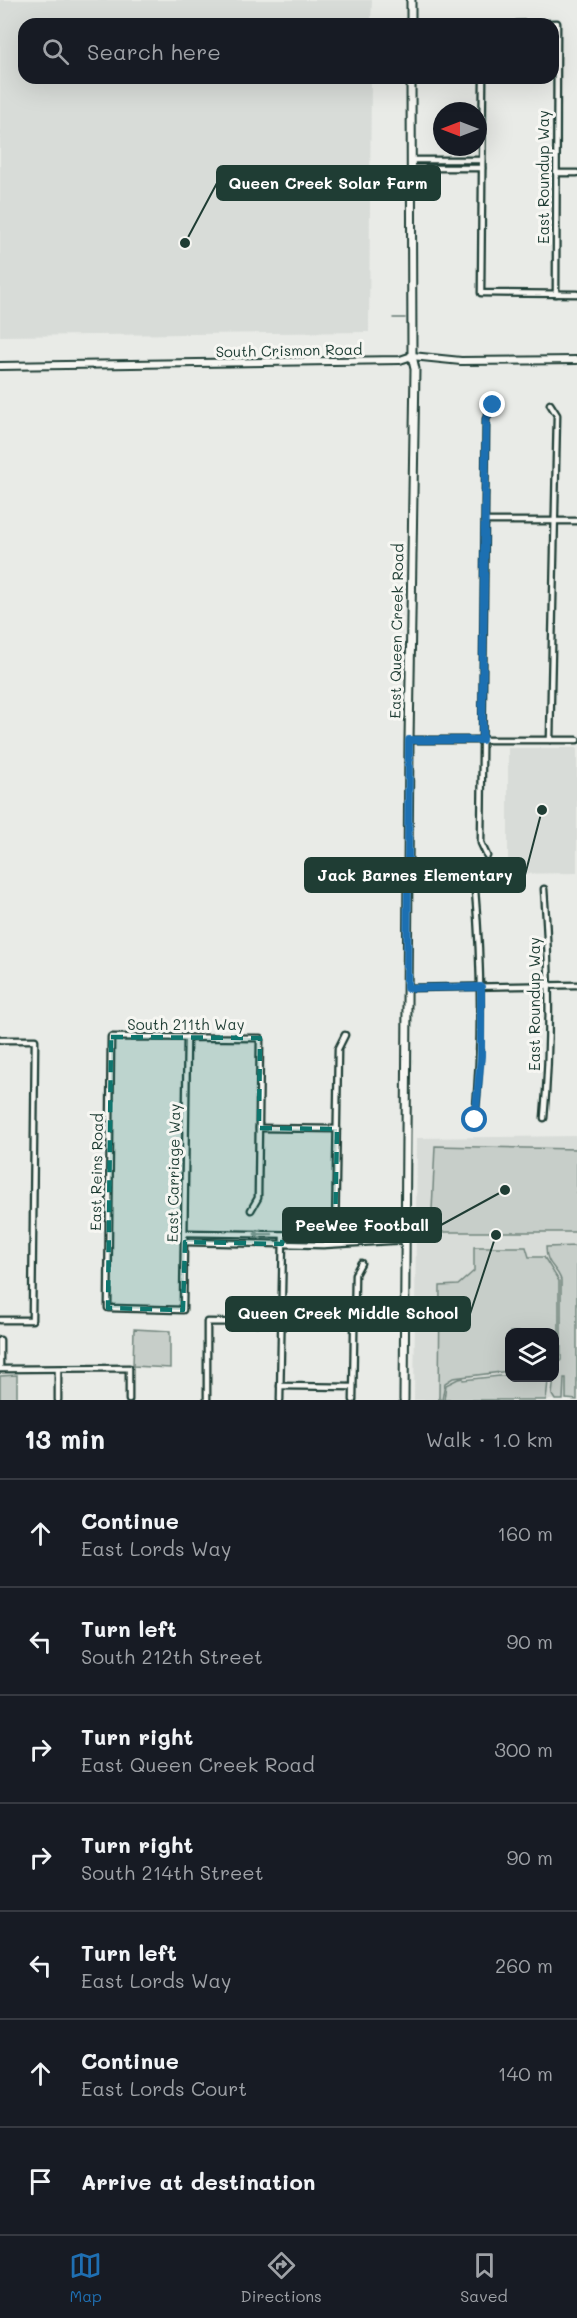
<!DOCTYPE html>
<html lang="en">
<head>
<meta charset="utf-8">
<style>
  body { margin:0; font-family:Mali,sans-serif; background:#242831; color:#f1f3f6 }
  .controls { position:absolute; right:18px; bottom:18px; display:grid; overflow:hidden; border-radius:12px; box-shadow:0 6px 24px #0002 }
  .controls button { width:54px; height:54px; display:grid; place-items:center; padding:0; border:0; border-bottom:2px solid #363941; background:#171b24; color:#f1f3f6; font:30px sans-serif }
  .compass { position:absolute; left:433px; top:102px; width:54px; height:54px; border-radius:50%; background:#171b24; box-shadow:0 6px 24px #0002; rotate:270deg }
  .stop { position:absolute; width:18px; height:18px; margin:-14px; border:4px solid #1f6fb2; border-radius:50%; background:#fff }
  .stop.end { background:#1f6fb2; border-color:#fff; box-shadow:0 2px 6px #0008 }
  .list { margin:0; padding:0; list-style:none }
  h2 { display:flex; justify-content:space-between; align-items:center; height:78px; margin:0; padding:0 24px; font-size:26px }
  h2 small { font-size:20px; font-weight:400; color:#9ea1a6 }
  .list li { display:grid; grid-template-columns:39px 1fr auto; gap:18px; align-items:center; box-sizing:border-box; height:108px; padding:0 24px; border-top:2px solid #363941 }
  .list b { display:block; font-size:22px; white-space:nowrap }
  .list p { margin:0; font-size:20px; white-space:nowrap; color:#9ea1a6 }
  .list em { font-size:20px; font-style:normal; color:#9ea1a6 }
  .icon { flex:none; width:33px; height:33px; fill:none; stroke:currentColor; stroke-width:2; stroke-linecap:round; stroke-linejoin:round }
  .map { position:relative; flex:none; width:577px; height:1400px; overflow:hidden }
  .search { position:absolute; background:#171b24; box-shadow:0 6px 24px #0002; left:18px; right:18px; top:18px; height:66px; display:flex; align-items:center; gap:15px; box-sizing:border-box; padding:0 21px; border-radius:18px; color:#9ea1a6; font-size:22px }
  .sheet { height:834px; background:#171b24 }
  nav { display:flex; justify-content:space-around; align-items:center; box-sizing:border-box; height:84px; border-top:2px solid #363941; background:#171b24; font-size:16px; color:#9ea1a6 }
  nav a { display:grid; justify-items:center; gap:3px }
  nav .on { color:#1f6fb2 }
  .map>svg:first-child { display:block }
</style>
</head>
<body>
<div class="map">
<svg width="577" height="1400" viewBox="0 0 577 1400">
  <rect width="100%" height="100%" fill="#e9ebe7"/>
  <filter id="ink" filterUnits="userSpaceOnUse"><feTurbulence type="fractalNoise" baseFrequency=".0167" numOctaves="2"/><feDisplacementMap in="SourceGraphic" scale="12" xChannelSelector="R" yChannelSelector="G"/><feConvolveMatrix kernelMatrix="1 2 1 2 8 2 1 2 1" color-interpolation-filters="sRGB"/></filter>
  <g filter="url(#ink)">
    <!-- built -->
    <g fill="#d8dcd8" fill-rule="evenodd">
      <path d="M0,0H372L371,24H24V78H371L369,332L0,336Z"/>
      <path d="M508,748H577V873L508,874Z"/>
      <path d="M577,1136V1400H414L417,1138ZM510,1332H554V1378H510Z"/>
    </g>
    <!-- green -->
    <g fill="#c7cec9" stroke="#73867e" stroke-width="1.5">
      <path d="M435,1146L577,1149V1232H431Z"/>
      <path d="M577,1246V1400L566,1399V1378H564L563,1400H555L552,1395L555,1367L561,1360V1280C556,1265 546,1266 546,1247Z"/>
      <path d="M474,1247H526L529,1257H544L559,1281V1341L557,1331H554L557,1356L555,1358L554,1332H510L509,1371L453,1378L445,1383L442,1400H439L440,1286L458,1285L474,1271Z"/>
      <path d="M134,1329L170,1331V1368L133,1366Z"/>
      <path d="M17,1375V1400H0V1376Z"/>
      <path d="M509,1375L510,1378H545L548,1381L546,1400H444L446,1385L458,1379L463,1378V1380Z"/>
    </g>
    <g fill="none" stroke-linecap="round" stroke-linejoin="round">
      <!-- stream -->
      <g stroke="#687c75" stroke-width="1.5">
        <path d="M391,21H407"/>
        <path d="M393,318H405"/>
      </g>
      <defs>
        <g id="minor">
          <path d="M517,24L557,23L556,294"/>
          <path d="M483,78L481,293L577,294"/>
          <path d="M411,160H482"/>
          <path d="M411,168H482"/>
          <path d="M556,173H577"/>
          <path d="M550,404L557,415L550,740"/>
          <path d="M485,521H577"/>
          <path d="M409,740H577"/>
          <path d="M487,856L481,843L486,419L493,405"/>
          <path d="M544,889C550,967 551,1041 544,1118"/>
          <path d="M475,890C482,969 482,1042 475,1120"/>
          <path d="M407,988L577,985"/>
          <path d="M187,1037L183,1310L108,1308L111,1037L260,1038L258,1198L251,1210"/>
          <path d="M0,1040H35L32,1320H0"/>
          <path d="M259,1128L337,1129"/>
          <path d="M185,1233L323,1235L405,1231"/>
          <path d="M335,1238L338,1049L345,1035"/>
          <path d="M185,1242L323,1245L405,1240"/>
          <path d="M0,1340V1369"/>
          <path d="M0,1369L129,1368V1400"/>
          <path d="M58,1369V1400"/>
          <path d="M280,1386L353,1387"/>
          <path d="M207,1400V1322L281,1323"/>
          <path d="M280,1400L283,1235"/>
          <path d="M353,1400L355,1274L361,1263"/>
        </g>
        <path id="tertiary" d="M0,366L400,360L412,356L461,361L577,360"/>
        <g id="secondary">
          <path d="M411,24V0"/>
          <path d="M404,1400L409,740L415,369L412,356L411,78"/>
        </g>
      </defs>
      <!-- minor casing -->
      <use href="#minor" stroke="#1f3d34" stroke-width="9"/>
      <!-- tertiary casing -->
      <use href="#tertiary" stroke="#1f3d34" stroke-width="10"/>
      <!-- secondary casing -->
      <use href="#secondary" stroke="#1f3d34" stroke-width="11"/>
      <!-- minor -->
      <use href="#minor" stroke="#f6f6f2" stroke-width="4.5"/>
      <!-- tertiary -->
      <use href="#tertiary" stroke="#f6f6f2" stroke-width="6"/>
      <!-- secondary -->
      <use href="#secondary" stroke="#f6f6f2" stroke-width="7"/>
    </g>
    <!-- one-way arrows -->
    <defs><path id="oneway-shaft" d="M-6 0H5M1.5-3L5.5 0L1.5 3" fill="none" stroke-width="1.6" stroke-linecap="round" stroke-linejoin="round" transform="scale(1.5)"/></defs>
    <use stroke="#8a9a93" href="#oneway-shaft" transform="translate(263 1234) rotate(-179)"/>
  </g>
  <g fill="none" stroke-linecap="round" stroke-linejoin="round" filter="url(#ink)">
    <!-- route -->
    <path stroke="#1f6fb2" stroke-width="8" d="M475,1120L481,1056V987L407,988L409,740H482L486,419L493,405"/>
  </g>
  <!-- marked area -->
  <path fill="#0f766e" fill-opacity="0.2" stroke="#0f766e" stroke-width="4.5" stroke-dasharray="12 8" stroke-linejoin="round" d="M111,1037L260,1038L259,1128L337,1129L335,1235H283L282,1244L185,1242L183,1310L108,1308Z"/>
  <g text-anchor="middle" stroke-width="6" stroke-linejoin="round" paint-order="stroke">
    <!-- street labels -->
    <g font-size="15" fill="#1f3d34" stroke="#f6f6f2">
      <text transform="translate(544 177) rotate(-90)" y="5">East Roundup Way</text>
      <text transform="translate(289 351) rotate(-1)" y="5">South Crismon Road</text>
      <text transform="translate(397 631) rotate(-89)" y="5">East Queen Creek Road</text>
      <text transform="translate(535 1004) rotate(-90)" y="5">East Roundup Way</text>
      <text x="186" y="1030">South 211th Way</text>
      <text transform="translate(97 1172) rotate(-89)" y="5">East Reins Road</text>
      <text transform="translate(174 1173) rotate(-89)" y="5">East Carriage Way</text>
    </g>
  </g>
  <!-- callouts -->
  <path fill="none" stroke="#1f3d34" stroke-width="2" d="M185 243L217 183M542 810L525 875M505 1190L441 1225M496 1235L470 1314"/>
  <g fill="#1f3d34" stroke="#f6f6f2" stroke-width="2">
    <circle cx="185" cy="243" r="6"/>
    <circle cx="542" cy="810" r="6"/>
    <circle cx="505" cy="1190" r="6"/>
    <circle cx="496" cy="1235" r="6"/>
  </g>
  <g fill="#1f3d34" stroke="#1f3d34" stroke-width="2">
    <rect x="217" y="166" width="223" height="34" rx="6"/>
    <rect x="305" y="858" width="220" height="34" rx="6"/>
    <rect x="283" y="1208" width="158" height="34" rx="6"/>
    <rect x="226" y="1297" width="244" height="34" rx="6"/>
  </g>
  <g font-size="16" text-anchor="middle" font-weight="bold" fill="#fff">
    <text x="328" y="189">Queen Creek Solar Farm</text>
    <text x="415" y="881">Jack Barnes Elementary</text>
    <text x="362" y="1231">PeeWee Football</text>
    <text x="348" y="1319">Queen Creek Middle School</text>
  </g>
</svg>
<div class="controls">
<button><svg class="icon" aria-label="layers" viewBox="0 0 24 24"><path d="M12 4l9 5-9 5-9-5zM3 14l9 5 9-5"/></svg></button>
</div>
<svg class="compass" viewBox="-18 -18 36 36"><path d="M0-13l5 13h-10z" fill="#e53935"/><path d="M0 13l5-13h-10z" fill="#9ea1a6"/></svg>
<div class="stop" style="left:475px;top:1120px"></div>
<div class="stop end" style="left:493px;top:405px"></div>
<div class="search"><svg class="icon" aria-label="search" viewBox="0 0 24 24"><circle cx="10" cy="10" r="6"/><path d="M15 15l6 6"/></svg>Search here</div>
</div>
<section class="sheet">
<h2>13 min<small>Walk · 1.0 km</small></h2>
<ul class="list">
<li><svg class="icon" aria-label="ahead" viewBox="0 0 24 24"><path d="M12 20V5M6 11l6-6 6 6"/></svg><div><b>Continue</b><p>East Lords Way</p></div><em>160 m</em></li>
<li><svg class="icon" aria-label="left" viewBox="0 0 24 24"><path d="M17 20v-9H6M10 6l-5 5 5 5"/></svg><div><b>Turn left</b><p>South 212th Street</p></div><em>90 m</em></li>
<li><svg class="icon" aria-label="right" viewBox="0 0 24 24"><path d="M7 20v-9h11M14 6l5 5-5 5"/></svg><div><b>Turn right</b><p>East Queen Creek Road</p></div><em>300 m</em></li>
<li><svg class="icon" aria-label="right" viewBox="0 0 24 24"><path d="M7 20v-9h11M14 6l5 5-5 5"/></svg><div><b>Turn right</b><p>South 214th Street</p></div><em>90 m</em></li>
<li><svg class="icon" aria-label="left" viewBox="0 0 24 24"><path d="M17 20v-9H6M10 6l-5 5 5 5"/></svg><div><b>Turn left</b><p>East Lords Way</p></div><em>260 m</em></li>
<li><svg class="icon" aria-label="ahead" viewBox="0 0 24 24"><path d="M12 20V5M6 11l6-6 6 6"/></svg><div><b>Continue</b><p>East Lords Court</p></div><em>140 m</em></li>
<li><svg class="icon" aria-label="arrive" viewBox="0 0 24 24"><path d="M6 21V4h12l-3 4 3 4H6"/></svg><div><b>Arrive at destination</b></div></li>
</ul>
</section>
<nav>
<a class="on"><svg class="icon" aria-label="map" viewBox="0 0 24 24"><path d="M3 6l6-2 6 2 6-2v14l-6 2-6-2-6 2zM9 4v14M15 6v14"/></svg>Map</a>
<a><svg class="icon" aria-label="directions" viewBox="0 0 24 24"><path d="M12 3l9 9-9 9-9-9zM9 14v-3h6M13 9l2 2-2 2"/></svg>Directions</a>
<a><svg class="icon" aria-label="saved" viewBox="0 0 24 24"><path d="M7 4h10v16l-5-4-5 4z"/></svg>Saved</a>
</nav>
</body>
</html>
